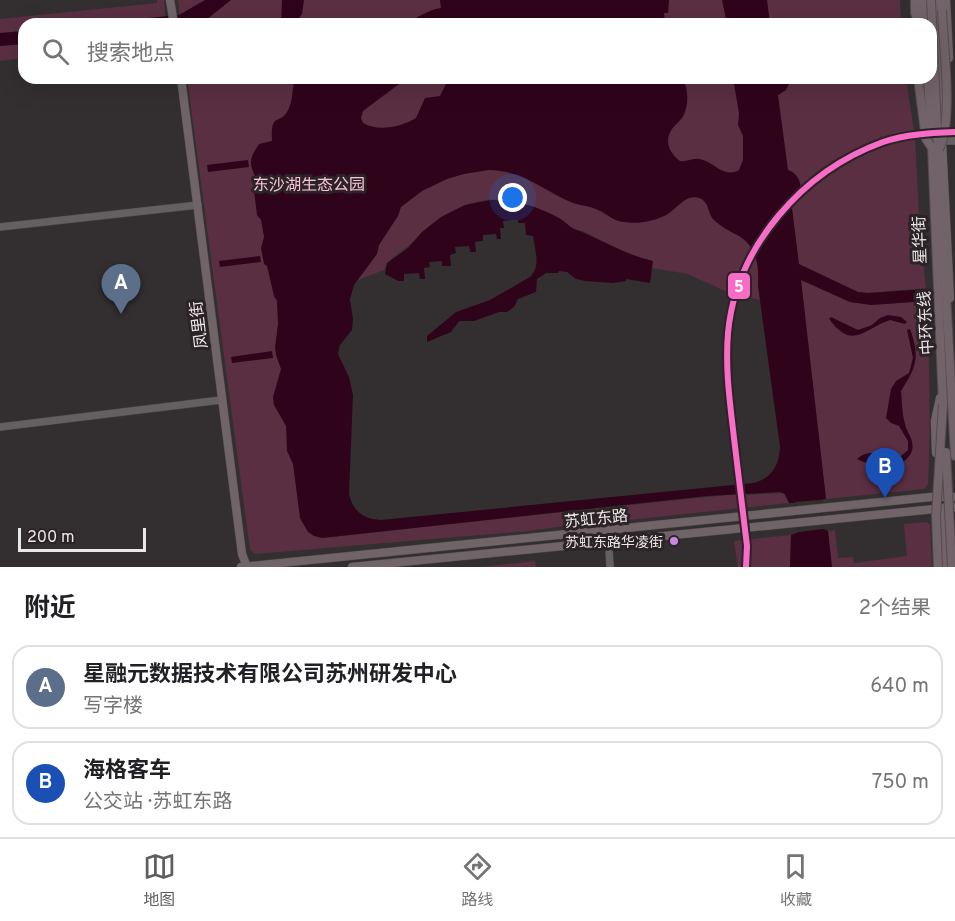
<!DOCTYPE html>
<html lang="zh">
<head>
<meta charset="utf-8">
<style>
  body { margin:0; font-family:Overpass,"Noto Sans SC",sans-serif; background:#f6f6f6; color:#202124 }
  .scale { position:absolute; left:18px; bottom:15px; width:128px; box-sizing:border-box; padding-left:6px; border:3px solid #ebe6e8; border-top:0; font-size:16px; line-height:21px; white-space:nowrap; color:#ebe6e8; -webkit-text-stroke:4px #2b2326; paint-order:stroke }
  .you { position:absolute; left:513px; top:198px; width:21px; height:21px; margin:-15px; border:4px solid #fff; border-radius:50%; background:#1a73e8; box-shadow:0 0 0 9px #1a73e833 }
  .badge { display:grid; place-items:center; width:39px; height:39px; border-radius:50%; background:#5f5d5f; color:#fff; font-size:20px; font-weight:700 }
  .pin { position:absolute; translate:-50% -50px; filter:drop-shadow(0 2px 3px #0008) }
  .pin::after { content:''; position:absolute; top:32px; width:21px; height:18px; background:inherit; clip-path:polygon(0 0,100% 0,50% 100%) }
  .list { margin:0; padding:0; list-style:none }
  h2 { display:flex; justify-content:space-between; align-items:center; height:78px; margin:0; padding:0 24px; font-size:26px }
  h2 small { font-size:20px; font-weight:400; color:#757577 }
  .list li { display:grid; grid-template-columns:39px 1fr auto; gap:18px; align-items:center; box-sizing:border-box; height:84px; margin:0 12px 12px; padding:0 12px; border:2px solid #e0e0e0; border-radius:18px }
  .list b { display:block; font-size:22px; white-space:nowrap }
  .list p { margin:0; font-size:20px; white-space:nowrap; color:#757577 }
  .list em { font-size:20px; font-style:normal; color:#757577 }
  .icon { flex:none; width:33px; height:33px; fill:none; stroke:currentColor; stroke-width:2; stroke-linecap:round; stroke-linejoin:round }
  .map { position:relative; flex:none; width:955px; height:567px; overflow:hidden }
  .search { position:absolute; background:#fff; box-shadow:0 6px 24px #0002; left:18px; right:18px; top:18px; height:66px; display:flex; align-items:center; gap:15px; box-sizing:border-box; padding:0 21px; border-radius:18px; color:#757577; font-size:22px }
  .sheet { height:270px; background:#fff }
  nav { display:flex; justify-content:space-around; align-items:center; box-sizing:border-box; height:84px; border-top:2px solid #e0e0e0; background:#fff; font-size:16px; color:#757577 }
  nav a { display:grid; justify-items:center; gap:3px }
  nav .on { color:#5f5d5f }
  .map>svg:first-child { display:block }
</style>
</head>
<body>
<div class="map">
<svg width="955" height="567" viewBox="0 0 955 567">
  <rect width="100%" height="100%" fill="#332f31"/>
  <!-- green -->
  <g fill="#5a2f42">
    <path d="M157,0H164L165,17L88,24H24V31L0,33V19L157,3Z"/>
    <path d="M178,0H900L901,24H181Z"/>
    <path d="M24,44V58L0,61V46Z"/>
    <path d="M187,78H906L915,138L920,235L926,288L868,293L858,292L799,265L760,300L725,291L688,274L652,268V261C628,255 607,243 585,232C581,230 576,230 572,228C568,226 565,222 561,219C550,213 527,204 514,201C478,193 440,213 416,239C405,251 389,256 384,270L358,280L354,285L300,518C305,530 311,533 322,538L600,508V521L529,531L255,554L250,550Z"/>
    <path d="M801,280L850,302L871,305L927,301C929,363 931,423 928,484L924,489L826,499Z"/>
    <path d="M746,493L747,495L783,493L789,503L619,521L613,517L611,507Z"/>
    <path d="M927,522L930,525L932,567H832L828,531L835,530L838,558L853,557L854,563L907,556L904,524Z"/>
    <path d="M791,535L790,567H738L734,541Z"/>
    <path d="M535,561L536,567H479Z"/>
  </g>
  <!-- water -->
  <g fill="#2f041b" fill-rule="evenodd">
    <path d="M205,0H231L201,24H88L179,15Z"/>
    <path d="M282,0H304L302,14L295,24H281Z"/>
    <path d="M440,0H669L668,13H664L665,21L663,24H401C416,20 426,10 441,8Z"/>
    <path d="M722,0H767L770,24H727Z"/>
    <path d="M24,31V44L0,46V33Z"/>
    <path d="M295,78H416L413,81L399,84L363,111L361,118L363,123C378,132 401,127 416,118L425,98L440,96L449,78H682C689,87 689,108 682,118C679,122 675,125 672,129C664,141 669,153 680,161C687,162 693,158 699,159C714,161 723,179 739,170L743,160V136L738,125L739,113L733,78H792L786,90L778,95L788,170C799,174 802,183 800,195L791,200L799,264L858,292L868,293L955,287V299L871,305L850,302L801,280L826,499L820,500L823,529L828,531L832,567H790L791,535L799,532L795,503H789L785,494L780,492L707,496L322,538L314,536L308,532L300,518L293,464L287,451L286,426L274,405L273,397L281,369L276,355L275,347L278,324L277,301L274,296L267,266L264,264L261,248L264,237L261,220L257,215L253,183L256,178C248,162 250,158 259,144L272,141C270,110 281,127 289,108C293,99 292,88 295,78ZM489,170C525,171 542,190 573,203C582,206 591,206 600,211C608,215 614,221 624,222C637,224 652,222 664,216C676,211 685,193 699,198C710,202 707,213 714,220C720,226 729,231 737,235C757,246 759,265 758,286L780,447C779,466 771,479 753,483L381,520C363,519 353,511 349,494L353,395L349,377L338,354L340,345L352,330L353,319L350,300L354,285L377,254L379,245L398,216L401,207L422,191L447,179L464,174Z"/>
    <path d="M248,160L249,167L208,172L207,165Z"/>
    <path d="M491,200C516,200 537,206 559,218C564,221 569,226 574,229C601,239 625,255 653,261L650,283L626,279V281L612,283L585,281L576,279L567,272L559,271L558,273H546L537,279L536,292L518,299L514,307L507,312H499L474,321H459L451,332L427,342V336L456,312L490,300L530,277C541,267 535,250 533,236L526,235L525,223H518V220L503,221L504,228H500L501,239H497L496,234L483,235V241L475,242L476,252H470L469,246L455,247L456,253L450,255L451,266H442V261L429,262L430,267L424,268L425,279H420L419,273L404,274V281H398L385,274L387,263L408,248L422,232L441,217L465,205Z"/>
    <path d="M260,256L261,262L220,267L219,261Z"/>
    <path d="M888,315L901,317L907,322L905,324L890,320C863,329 853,351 829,319L831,317L858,330L872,325L880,318Z"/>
    <path d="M910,329C920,357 917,366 901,391C902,401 902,414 905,424C906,430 911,436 912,442C916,458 898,466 885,469C874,462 867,465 857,459C871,447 884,457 900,457L908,450V441L899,426L891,423L886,418L891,389L896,381L909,373L913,358L907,330Z"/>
    <path d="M272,351L273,358L232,363L231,357Z"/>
  </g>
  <!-- pier -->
  <g fill="#332f31">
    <path d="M955,284V302L933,304L932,301H927L926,288H932V285Z"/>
    <path d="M820,500L823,529L799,532L795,502Z"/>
  </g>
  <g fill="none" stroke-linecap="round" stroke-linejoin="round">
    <defs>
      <g id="secondary">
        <path d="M929,140L942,135L955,134"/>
        <path d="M937,141H955"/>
        <path d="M0,227L198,205"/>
        <path d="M0,427L221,400"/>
        <path d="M608,530L610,567"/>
      </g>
      <g id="primary">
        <path d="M170,0L174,24"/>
        <path d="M919,0L920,22"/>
        <path d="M937,0L943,118"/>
        <path d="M946,0L949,58"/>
        <path d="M181,78L242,554L247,567"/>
        <path d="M923,78L926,106"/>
        <path d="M942,142L950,298"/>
        <path d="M936,453L935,421L940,398"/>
        <path d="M943,469L944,496"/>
        <path d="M241,567L931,497H955"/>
        <path d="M352,567L955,507"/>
      </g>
      <g id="highway">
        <path d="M915,0V13L919,24"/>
        <path d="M923,0L925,24"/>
        <path d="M941,0L942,10"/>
        <path d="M932,148L943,404"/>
        <path d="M938,149L955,456"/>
        <path d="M945,508L943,529L945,567"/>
      </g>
    </defs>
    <!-- secondary casing -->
    <use href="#secondary" stroke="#514d4e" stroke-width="8"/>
    <!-- primary casing -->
    <use href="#primary" stroke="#514d4e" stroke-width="9"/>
    <!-- highway casing -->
    <use href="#highway" stroke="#514d4e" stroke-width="10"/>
    <!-- secondary -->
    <use href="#secondary" stroke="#636061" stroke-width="7"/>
    <!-- primary -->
    <use href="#primary" stroke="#706469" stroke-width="8"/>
    <!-- highway -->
    <use href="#highway" stroke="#726269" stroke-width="8"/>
    <defs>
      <g id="highway-bridge">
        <path d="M931,0L938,149"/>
        <path d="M918,78L926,139L932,148"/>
        <path d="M928,78L931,130"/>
        <path d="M939,149C954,121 943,44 942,10"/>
        <path d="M946,452L952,567"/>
        <path d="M938,567L936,516L943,404"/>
      </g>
    </defs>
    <!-- highway-bridge casing -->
    <use href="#highway-bridge" stroke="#514d4e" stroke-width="10" stroke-linecap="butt"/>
    <!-- highway-bridge -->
    <use href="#highway-bridge" stroke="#726269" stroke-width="8"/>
    <defs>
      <path id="metro-1" d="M746,567L747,546C743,510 738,474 734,438C730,403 725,369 728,333C736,246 803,171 883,142C906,134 931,133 955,132"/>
    </defs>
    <!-- metro-1 casing -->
    <use href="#metro-1" stroke="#2b2326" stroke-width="10"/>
    <!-- metro-1 -->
    <use href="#metro-1" stroke="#f86cc7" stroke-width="6"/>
  </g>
  <!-- markers -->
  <circle fill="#c787e3" stroke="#2b2326" stroke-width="2" cx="674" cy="541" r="5"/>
  <g text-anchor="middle" stroke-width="6" stroke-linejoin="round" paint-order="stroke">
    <!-- bus labels -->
    <g font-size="14" fill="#ebe6e8" stroke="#2b2326" text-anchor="end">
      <text x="663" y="547">苏虹东路华凌街</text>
    </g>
    <!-- park labels -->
    <g font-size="16" fill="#fcc3da" stroke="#2b2326">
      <text x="309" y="190">东沙湖生态公园</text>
    </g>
    <!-- street labels -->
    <g font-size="16" fill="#ebe6e8" stroke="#2b2326">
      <text transform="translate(919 240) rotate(-92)" y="6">星华街</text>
      <text transform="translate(925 323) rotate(-93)" y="6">中环东线</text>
      <text transform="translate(198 325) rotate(-97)" y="6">凤里街</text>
      <text transform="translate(596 518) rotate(-6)" y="6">苏虹东路</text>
    </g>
  </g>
  <rect stroke="#2b2326" stroke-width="2" x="727" y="272" width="24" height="28" rx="6" fill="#f86cc7"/>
  <g font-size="16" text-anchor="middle" font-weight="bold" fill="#fff">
    <text x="739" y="292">5</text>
  </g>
</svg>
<div class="scale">200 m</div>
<div class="you"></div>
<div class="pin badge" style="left:121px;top:314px;background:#5c6f8a">A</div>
<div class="pin badge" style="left:885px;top:498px;background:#1a4fb4">B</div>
<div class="search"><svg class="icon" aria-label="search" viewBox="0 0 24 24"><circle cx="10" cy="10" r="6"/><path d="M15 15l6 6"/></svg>搜索地点</div>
</div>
<section class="sheet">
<h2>附近<small>2个结果</small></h2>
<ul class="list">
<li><span class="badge" style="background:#5c6f8a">A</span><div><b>星融元数据技术有限公司苏州研发中心</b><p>写字楼</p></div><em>640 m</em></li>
<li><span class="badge" style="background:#1a4fb4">B</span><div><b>海格客车</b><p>公交站 · 苏虹东路</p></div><em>750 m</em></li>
</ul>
</section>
<nav>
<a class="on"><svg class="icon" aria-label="map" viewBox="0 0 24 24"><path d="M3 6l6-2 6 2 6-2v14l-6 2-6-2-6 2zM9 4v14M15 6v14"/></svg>地图</a>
<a><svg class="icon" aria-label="directions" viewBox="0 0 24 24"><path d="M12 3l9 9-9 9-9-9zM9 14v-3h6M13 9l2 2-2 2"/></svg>路线</a>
<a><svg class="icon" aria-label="saved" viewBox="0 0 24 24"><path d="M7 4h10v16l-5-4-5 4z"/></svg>收藏</a>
</nav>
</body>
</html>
